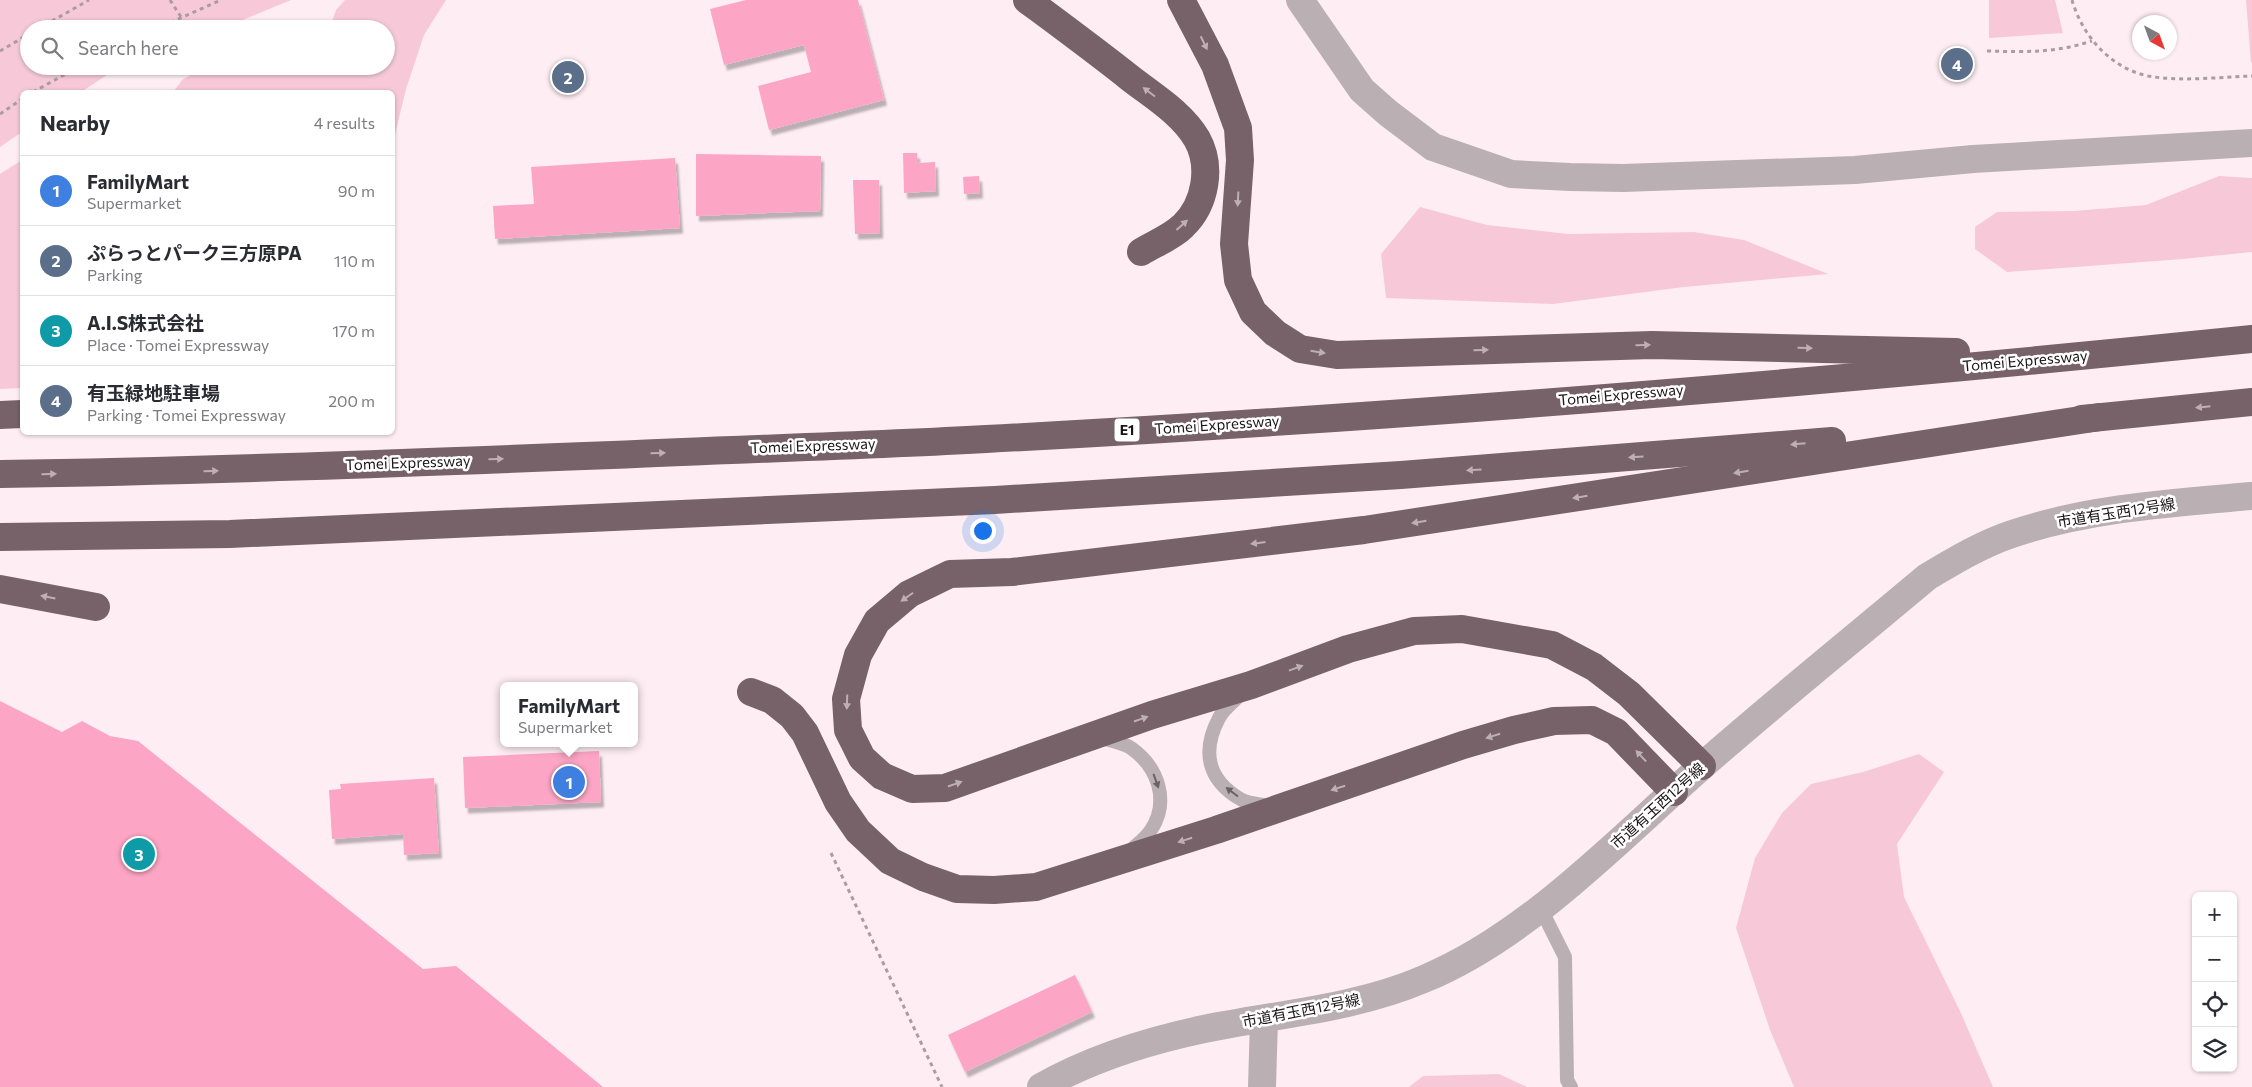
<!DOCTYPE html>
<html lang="en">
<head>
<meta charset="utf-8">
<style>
  body { margin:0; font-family:Commissioner,"Noto Sans JP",sans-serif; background:#f2f2f3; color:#2b2b33 }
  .controls { position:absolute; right:15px; bottom:15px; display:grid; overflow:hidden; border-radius:8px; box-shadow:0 1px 4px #0004 }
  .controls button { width:45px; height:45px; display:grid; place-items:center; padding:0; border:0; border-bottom:1px solid #e1e1e2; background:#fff; color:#2b2b33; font:25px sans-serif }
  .compass { position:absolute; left:2132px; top:15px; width:45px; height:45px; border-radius:50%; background:#fff; box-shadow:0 1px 4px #0004; rotate:139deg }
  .you { position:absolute; left:982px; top:530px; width:18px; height:18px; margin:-12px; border:4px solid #fff; border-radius:50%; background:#1a73e8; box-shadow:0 0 0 8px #1a73e833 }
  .badge { display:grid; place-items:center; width:32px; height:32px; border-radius:50%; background:#7c3aed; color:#fff; font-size:16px; font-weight:700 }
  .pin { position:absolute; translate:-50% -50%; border:2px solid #fff; box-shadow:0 1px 5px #0006 }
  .popup { position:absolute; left:500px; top:682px; width:138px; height:65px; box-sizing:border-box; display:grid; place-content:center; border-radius:8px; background:#fff; filter:drop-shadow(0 1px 4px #0005); font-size:16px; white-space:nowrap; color:#7c7c81 }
  .popup b { font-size:19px; color:#2b2b33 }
  .popup::after { content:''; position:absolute; left:50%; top:100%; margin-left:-10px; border:10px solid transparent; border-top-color:#fff }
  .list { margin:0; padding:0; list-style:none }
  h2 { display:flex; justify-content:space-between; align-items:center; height:65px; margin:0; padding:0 20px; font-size:21px }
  h2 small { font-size:16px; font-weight:400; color:#7c7c81 }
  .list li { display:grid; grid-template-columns:32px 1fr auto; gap:15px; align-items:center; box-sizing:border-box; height:70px; padding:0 20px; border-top:1px solid #e1e1e2 }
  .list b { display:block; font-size:19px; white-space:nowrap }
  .list p { margin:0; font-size:16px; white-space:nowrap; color:#7c7c81 }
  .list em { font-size:16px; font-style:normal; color:#7c7c81 }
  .icon { flex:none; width:28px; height:28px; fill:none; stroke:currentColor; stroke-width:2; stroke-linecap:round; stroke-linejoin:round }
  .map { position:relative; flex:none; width:2252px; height:1087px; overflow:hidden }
  .search { position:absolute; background:#fff; box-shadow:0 1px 4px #0004; left:20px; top:20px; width:375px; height:55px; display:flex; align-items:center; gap:12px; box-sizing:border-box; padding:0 18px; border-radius:28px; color:#7c7c81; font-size:19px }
  .panel { position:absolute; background:#fff; box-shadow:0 1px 4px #0004; left:20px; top:90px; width:375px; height:345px; border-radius:8px }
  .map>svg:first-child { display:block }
</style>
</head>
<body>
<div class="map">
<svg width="2252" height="1087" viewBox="0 0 2252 1087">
  <defs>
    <filter id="shadow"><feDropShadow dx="3" dy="5.5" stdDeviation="1" flood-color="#0004"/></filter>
  </defs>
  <rect width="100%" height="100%" fill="#feeef3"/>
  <!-- green -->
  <g fill="#f7c9d8">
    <path d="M0,0H291L221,29H29V66H129L107,75L81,92H22V132L0,147Z"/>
    <path d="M345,0H446L424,35L406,89L393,143L392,92H173L183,79L209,66H386V29H326L330,27L336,10Z"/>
    <path d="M1989,0H2055L2063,33L1989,38Z"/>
    <path d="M2246,0H2252V62L2251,63Z"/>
    <path d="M22,160V388L0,389V174Z"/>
    <path d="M2219,176L2252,178V252L2183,259L2007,272L1975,249V227L1997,212L2074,211L2146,205Z"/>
    <path d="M1420,207L1487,225L1568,234L1694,232L1744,240L1828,274L1684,287L1553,304L1386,298L1381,254Z"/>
    <path d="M1919,754L1944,772L1897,844L1904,897L1960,1011L1993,1087H1794L1770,1030L1736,928L1755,858L1782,813L1811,784L1863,772Z"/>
    <path d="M1499,1074L1527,1087H1409L1423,1076Z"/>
  </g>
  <!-- building -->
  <g fill="#fca5c5" filter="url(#shadow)">
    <path d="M746,0H858L884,100L769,130L758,86L811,72L804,45L724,65L710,9Z"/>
    <path d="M903,153H917L918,163L935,162L936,191L904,193Z"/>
    <path d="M696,154L821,156L820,211L696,216Z"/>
    <path d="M675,158L680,228L495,239L493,206L534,204L531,167Z"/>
    <path d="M979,176L980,193L964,194L963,177Z"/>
    <path d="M853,180H879L880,233L855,234Z"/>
    <path d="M0,701L62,732L82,721L110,736L138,741L423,969L456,966L603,1087H0Z"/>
    <path d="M599,751L601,802L465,808L463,757Z"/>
    <path d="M434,778L439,853L404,855L403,834L332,839L329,790L341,789L340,784Z"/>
    <path d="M1075,975L1092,1012L965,1072L948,1035Z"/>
  </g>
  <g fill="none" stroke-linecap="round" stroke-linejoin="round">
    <!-- path -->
    <g stroke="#aa9da1" stroke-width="3" stroke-dasharray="4 4" stroke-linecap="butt">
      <path d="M170,0L181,17"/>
      <path d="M2072,0C2082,35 2110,68 2148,76C2181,82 2218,77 2252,76"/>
      <path d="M38,29L89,0"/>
      <path d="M156,29L221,0"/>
      <path d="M0,51L29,34"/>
      <path d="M1987,51C2027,52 2054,53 2092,41"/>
      <path d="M33,92L80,66"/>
      <path d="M0,114L22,99"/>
      <path d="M831,853L942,1087"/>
    </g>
    <!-- service -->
    <g stroke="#baafb2" stroke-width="14">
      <path d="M1243,692C1236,700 1224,708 1219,718C1201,752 1208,781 1242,800C1250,804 1261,804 1269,806"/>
      <path d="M1098,737C1108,740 1122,742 1131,748C1158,767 1170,801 1151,830C1146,838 1136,845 1129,852"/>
      <path d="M1541,909L1565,957L1567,1080L1571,1087"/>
    </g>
    <!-- minor -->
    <path stroke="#baafb2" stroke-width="28" d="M1262,1087L1264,1019"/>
    <!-- tertiary -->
    <g stroke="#baafb2" stroke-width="28">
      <path d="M1300,0L1362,90L1388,113L1433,147L1511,174L1570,177L1623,178L1855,170L1973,159L2252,143"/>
      <path d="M1041,1087C1092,1058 1147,1041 1204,1029C1277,1014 1354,1009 1424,979C1528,936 1618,840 1702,766C1775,702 1852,640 1927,577C1954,561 1982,544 2012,534C2089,508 2172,503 2252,496"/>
    </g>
    <!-- motorway -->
    <g stroke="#786269" stroke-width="28">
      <path d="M1027,0C1062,26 1096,51 1130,78C1153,96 1182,113 1197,139C1212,166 1206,204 1183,226C1172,237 1154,244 1141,252"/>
      <path d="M1181,0L1215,65L1238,128L1240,160L1234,244L1238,280L1253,312L1275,333L1300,349L1337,355L1652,345L1956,352"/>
      <path d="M0,415L22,414"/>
      <path d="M2082,419L2252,402"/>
      <path d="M0,474C204,471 408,463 612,455C737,449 861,446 986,439C1408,417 1831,382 2252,339"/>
      <path d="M0,537L230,534L995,500L1401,475L1832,441"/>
      <path d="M0,589L96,607"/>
      <path d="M751,692L772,700L792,716L805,733L838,802L858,831L890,861L923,877L957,889L994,890L1036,887L1216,830L1463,745L1514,730L1554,721L1592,720L1616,732L1674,792"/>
      <path d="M1702,766L1629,694L1594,667L1552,645L1462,629L1414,631L1348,649L1251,685L1152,715L945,788L912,789L882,776L862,758L848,730L846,699L858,655L877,621L909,594L950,574L1012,572L1364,530L2100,417"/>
    </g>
  </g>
  <!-- one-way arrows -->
  <defs><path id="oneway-solid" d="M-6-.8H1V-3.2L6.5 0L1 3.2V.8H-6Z" transform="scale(1.25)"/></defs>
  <g fill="#bcb0b4">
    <use href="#oneway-solid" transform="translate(1204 43) rotate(64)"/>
    <use href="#oneway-solid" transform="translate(1149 92) rotate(-143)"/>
    <use href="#oneway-solid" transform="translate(1238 199) rotate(93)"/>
    <use href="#oneway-solid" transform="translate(1182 225) rotate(-42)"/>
    <use href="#oneway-solid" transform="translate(1643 345) rotate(-2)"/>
    <use href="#oneway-solid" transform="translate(1805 348) rotate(1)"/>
    <use href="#oneway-solid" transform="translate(1481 350) rotate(-2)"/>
    <use href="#oneway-solid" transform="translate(1318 352) rotate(9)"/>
    <use href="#oneway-solid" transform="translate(2203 407) rotate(174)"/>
    <use href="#oneway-solid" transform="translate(1798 444) rotate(175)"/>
    <use href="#oneway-solid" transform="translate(658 453) rotate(-2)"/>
    <use href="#oneway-solid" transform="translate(1636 457) rotate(176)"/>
    <use href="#oneway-solid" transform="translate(496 459) rotate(-2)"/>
    <use href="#oneway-solid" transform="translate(1474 470) rotate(176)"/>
    <use href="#oneway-solid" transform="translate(211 471) rotate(-1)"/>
    <use href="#oneway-solid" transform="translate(1741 472) rotate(171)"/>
    <use href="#oneway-solid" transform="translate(49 474) rotate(-1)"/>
    <use href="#oneway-solid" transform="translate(1580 497) rotate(171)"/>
    <use href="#oneway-solid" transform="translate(1419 522) rotate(171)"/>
    <use href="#oneway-solid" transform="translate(1258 543) rotate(173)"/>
    <use href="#oneway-solid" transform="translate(48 597) rotate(-169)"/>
    <use href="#oneway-solid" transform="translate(907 597) rotate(145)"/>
    <use href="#oneway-solid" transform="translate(1296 668) rotate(-20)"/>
    <use href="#oneway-solid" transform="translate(847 702) rotate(92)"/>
    <use href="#oneway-solid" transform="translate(1141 719) rotate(-19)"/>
    <use href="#oneway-solid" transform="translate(1493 736) rotate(163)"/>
    <use href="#oneway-solid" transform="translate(1641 756) rotate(-133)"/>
    <use href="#oneway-solid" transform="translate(955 784) rotate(-19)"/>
    <use href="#oneway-solid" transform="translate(1338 788) rotate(162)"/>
    <use href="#oneway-solid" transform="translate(1185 840) rotate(162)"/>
  </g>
  <g fill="#6b6264">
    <use href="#oneway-solid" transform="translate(1156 781) rotate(70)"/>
    <use href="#oneway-solid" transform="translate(1232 792) rotate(-143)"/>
  </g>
  <g text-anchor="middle" stroke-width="5" stroke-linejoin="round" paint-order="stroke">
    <!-- shield labels -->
    <rect fill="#fff" stroke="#605a5d" stroke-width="1" x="1114.5" y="418.5" width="25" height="23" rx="4"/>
    <g font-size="14" font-weight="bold" fill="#1c1417">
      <text x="1127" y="435">E1</text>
    </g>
    <!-- street labels -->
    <g font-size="15" fill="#1c1417" stroke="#fff">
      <text transform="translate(2025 361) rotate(-5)" y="5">Tomei Expressway</text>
      <text transform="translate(1621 395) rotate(-5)" y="5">Tomei Expressway</text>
      <text transform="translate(1217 425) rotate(-4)" y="5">Tomei Expressway</text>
      <text transform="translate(813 446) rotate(-2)" y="5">Tomei Expressway</text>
      <text transform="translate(408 463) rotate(-2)" y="5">Tomei Expressway</text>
      <text transform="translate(2116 513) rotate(-9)" y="5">市道有玉西12号線</text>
      <text transform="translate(1658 806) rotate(-42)" y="5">市道有玉西12号線</text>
      <text transform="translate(1301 1011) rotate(-11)" y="5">市道有玉西12号線</text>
    </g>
  </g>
</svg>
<div class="controls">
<button>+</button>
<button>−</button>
<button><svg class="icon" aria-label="locate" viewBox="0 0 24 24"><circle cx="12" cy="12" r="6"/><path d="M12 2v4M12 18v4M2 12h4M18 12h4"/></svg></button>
<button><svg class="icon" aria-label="layers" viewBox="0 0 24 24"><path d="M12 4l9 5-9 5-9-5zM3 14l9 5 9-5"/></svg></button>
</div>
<svg class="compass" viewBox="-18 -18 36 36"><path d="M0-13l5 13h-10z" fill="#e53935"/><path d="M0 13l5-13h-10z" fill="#7c7c81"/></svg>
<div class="you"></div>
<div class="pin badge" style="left:569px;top:782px;background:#3f7fe0">1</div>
<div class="popup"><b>FamilyMart</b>Supermarket</div>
<div class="pin badge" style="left:568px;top:77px;background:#5c6f8a">2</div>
<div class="pin badge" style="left:139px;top:854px;background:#0f9aa8">3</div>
<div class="pin badge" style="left:1957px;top:64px;background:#5c6f8a">4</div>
<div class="search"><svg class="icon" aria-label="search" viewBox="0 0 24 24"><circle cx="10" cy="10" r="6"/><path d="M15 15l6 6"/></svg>Search here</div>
<section class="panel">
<h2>Nearby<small>4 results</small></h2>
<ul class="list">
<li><span class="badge" style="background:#3f7fe0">1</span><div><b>FamilyMart</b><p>Supermarket</p></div><em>90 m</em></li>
<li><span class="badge" style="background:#5c6f8a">2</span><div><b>ぷらっとパーク三方原PA</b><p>Parking</p></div><em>110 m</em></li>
<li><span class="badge" style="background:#0f9aa8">3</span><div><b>A.I.S株式会社</b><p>Place · Tomei Expressway</p></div><em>170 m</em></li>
<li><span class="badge" style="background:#5c6f8a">4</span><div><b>有玉緑地駐車場</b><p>Parking · Tomei Expressway</p></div><em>200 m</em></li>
</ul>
</section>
</div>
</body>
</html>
